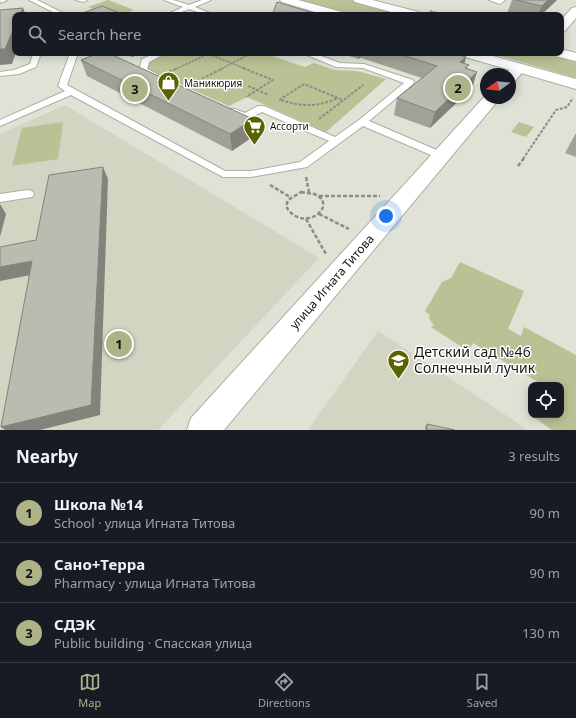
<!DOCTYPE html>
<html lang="en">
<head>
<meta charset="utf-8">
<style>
  body { margin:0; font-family:"Noto Sans",sans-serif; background:#20242c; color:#f1f3f6 }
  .controls { position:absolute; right:12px; bottom:12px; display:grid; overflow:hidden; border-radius:8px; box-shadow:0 2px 10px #0003 }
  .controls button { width:36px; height:36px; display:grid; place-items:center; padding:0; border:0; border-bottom:1px solid #363941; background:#171b24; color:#f1f3f6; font:20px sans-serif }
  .compass { position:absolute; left:480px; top:68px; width:36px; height:36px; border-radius:50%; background:#171b24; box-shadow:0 2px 10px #0003; rotate:255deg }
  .you { position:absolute; left:386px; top:216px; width:14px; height:14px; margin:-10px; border:3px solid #fff; border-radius:50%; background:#1a73e8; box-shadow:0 0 0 6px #1a73e833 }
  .badge { display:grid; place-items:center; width:26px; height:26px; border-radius:50%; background:#aeb287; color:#111; font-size:13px; font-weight:700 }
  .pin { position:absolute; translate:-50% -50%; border:2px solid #fff; box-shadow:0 1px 4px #0006 }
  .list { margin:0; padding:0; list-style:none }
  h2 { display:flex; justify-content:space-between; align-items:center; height:52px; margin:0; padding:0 16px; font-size:17px }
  h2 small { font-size:13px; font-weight:400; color:#9ea1a6 }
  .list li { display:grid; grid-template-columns:26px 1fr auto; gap:12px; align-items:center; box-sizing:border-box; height:60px; padding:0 16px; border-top:1px solid #363941 }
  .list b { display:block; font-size:15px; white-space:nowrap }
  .list p { margin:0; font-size:13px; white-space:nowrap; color:#9ea1a6 }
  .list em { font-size:13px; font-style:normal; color:#9ea1a6 }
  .icon { flex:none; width:22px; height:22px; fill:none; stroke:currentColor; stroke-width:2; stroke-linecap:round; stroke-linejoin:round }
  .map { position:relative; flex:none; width:576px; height:430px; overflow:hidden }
  .search { position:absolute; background:#171b24; box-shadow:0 2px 10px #0003; left:12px; right:12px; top:12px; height:44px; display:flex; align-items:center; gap:10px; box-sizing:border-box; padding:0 14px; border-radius:8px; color:#9ea1a6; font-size:15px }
  .sheet { height:232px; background:#171b24 }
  nav { display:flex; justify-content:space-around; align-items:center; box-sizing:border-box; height:56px; border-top:1px solid #363941; background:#171b24; font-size:11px; color:#9ea1a6 }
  nav a { display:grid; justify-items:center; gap:2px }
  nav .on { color:#aeb287 }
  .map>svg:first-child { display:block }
</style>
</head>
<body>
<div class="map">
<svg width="576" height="430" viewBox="0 0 576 430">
  <rect width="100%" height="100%" fill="#dfe2d5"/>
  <!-- built -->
  <g fill="#d2d5c1">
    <path d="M65,105L319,258L158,430H0V134Z"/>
    <path d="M378,331L528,430H308Z"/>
  </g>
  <!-- green -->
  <g fill="#bac195">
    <path d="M108,0L134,10L123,14L116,11L107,14L88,7Z"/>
    <path d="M294,0H351L407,15H347Z"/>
    <path d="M165,53H263L305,67L314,63L335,70L357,71L386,79L326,132L247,97L229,106L147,69L148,61Z"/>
    <path d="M490,53H541L576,62V78Z"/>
    <path d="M63,122L58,159L12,166L22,128Z"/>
    <path d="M519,122L534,127L526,137L511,132Z"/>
    <path d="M460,262L524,291L508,329L521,336L524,327L576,355V430H552L531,415H561V385H543L473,343L468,351L431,327L434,325L429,319L430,315L425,311L442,282L451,278Z"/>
  </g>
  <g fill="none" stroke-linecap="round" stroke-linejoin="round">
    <defs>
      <g id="service">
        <path d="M29,0H37L67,15H59Z"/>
        <path d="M75,0H87L84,2Z"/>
        <path d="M164,0H173L189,5L202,0H211L195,7L215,15H206L189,9L175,15H166L183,7Z"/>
        <path d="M489,0H505L500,4Z"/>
        <path d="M33,53H41L36,67L19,74L0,76V72L14,70L30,64Z"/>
        <path d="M70,53H78L67,85L225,171H251L300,162L329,141L262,112L246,120L229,113L227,111L229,109H235L245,113L258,106H264L335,137L359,120L404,83L363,68L336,67L302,53H313L340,63L364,64L413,80L414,82L413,84L369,121L446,154L447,156L442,159L438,158L363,126L307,167L251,177H223L71,95L0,126V120L65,91L58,86Z"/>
        <path d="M156,53H166L149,62L147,69L161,76L157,78L139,70L142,59Z"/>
        <path d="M28,190L32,191L34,194L32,197L0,202V194Z"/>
      </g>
      <g id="minor">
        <path d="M576,7V18L565,31L561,32V20L572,8Z"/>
        <path d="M519,64L524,65L526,68L515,81L510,83V74H505L514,65Z"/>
        <path d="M486,95V98H500L224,430H187L191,418Z"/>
      </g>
      <g id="tertiary">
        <path d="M0,0H7L1,3Z"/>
        <path d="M280,0H298L342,12L344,15H325L282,2Z"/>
        <path d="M353,0H372L419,12L421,15H402L355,2Z"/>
        <path d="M561,49L576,53V61L555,56L553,53H561Z"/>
        <path d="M460,53H482L576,79V89L462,56Z"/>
      </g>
    </defs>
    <!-- service casing -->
    <use href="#service" stroke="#adafa3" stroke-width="2"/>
    <!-- minor casing -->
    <use href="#minor" stroke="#adafa3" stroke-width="2"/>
    <!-- tertiary casing -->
    <use href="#tertiary" stroke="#adafa3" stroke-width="2"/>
    <!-- path-far2 -->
    <g stroke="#8c8e85" stroke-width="1.5" stroke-dasharray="2.5 1" stroke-linecap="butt">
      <path d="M430,11L447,15"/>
      <path d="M206,53L246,69"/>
      <path d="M176,69L208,54"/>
      <path d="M221,69L252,53"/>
    </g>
    <!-- path-far1 -->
    <g stroke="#8c8e85" stroke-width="2" stroke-dasharray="3 1.5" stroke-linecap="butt">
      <path d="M243,68L273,80L246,97"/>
      <path d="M169,72L178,68"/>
      <path d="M248,86L269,95"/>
      <path d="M186,87L223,68"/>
      <path d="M279,100L304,84L343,100"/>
      <path d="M281,100C301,107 319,107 338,98"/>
      <path d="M319,119L363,85"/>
      <path d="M523,159L556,110L567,107L573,98"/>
    </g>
    <!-- path -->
    <g stroke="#8c8e85" stroke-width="2.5" stroke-dasharray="4 2" stroke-linecap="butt">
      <path d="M518,166L524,158"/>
      <path d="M306,177L309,192"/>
      <path d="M270,185L290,197"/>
      <path d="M301,192C305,193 310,193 314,194C338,203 310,231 290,212C286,208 286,205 288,200Z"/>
      <path d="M319,196H380"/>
      <path d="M319,214L349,229"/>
      <path d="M306,219L326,254"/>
    </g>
    <!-- service -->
    <use href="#service" fill="#fff" fill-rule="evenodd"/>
    <!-- minor -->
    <use href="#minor" fill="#fff" fill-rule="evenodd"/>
    <!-- tertiary -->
    <use href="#tertiary" fill="#fff" fill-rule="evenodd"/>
  </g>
  <!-- wall -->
  <g fill="#a0a297">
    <path d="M512,0H557L541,15H517L507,13Z"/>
    <path d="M123,53H141L132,57Z"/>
    <path d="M340,53H454L466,57L464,63L468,69L472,88L430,128L394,115L397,98L422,78L361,58V57L358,59Z"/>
    <path d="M81,60L253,119L254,136L232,151L87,76Z"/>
    <path d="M576,133V157L565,153Z"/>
    <path d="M427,424L455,430H425V427Z"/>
  </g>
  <!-- shaded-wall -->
  <g fill="#82847b">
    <path d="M548,0H557L541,15H538L542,6Z"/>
    <path d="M23,8L26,15H20Z"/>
    <path d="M15,26V53H16L12,64L0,65V49Z"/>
    <path d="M131,53H141L132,57Z"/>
    <path d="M359,53H362L361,57L358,59Z"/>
    <path d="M466,57L462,72L460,62Z"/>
    <path d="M477,72L472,88L430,128L435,112Z"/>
    <path d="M253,119L254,136L232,151L230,134Z"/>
    <path d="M103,167L108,179L100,415L40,430H5L1,427Z"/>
    <path d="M0,204L6,214L0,237Z"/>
    <path d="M32,261L41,273L0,281V267Z"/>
  </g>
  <!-- building -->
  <g fill="#babcb0" stroke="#82847b">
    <path d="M516,0H548L542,6Z"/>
    <path d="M277,2L320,15H272Z"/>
    <path d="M102,6L125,15H77Z"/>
    <path d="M23,8L20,15H15V26L5,49H0V10Z"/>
    <path d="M99,53H108L253,119L230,134L81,60Z"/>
    <path d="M396,53H454L466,57L460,62L469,65L465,68L477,72L435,112L397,98L437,66Z"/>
    <path d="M103,167L91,405L1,427L32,261L0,267V247L36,240L49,175Z"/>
    <path d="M427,424L455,430H427Z"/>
  </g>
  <!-- icons -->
  <defs>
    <symbol id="shop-pin" viewBox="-11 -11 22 30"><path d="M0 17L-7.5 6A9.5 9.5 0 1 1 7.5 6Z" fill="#5b6200" stroke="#fff"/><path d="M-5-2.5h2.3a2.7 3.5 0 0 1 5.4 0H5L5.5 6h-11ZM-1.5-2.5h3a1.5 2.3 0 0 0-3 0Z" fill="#fff"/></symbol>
    <symbol id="supermarket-pin" viewBox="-11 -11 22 30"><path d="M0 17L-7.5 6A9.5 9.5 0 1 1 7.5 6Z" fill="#5b6200" stroke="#fff"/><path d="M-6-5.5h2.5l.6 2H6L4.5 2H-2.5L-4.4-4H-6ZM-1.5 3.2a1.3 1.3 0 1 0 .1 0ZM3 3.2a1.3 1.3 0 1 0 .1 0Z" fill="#fff"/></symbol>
    <symbol id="school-pin" viewBox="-11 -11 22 30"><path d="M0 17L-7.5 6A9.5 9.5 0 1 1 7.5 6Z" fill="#5b6200" stroke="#fff"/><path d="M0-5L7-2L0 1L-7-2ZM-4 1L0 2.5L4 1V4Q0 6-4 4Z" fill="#fff"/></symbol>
  </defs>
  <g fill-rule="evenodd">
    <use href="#shop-pin" x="156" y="70" width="25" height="34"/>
    <use href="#supermarket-pin" x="242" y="114" width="25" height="34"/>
    <use href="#school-pin" x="386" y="348" width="25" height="34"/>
  </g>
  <g text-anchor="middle" stroke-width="3" stroke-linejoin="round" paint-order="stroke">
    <!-- far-poi labels -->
    <g font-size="10" fill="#171814" stroke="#fff" text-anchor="start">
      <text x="184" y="87">Маникюрия</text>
      <text x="270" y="130">Ассорти</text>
    </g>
    <!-- street labels -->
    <g font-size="12" fill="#171814" stroke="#fff">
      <text transform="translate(332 282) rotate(-49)" y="4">улица Игната Титова</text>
    </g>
    <!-- near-poi labels -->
    <g font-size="14" fill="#171814" stroke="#fff" text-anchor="start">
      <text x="414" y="357">Детский сад №46<tspan x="414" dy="16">Солнечный лучик</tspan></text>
    </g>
  </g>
</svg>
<div class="controls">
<button><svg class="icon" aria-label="locate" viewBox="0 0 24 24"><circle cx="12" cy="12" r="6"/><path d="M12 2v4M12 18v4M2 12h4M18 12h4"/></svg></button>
</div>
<svg class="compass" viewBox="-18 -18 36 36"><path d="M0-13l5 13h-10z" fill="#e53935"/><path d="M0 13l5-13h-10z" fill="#9ea1a6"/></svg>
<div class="you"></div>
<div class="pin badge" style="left:119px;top:344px">1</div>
<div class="pin badge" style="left:458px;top:88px">2</div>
<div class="pin badge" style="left:135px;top:89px">3</div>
<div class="search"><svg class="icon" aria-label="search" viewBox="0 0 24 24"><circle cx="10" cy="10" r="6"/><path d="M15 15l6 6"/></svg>Search here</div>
</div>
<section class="sheet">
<h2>Nearby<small>3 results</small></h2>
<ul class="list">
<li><span class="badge">1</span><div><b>Школа №14</b><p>School · улица Игната Титова</p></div><em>90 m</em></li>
<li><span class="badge">2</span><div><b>Сано+Терра</b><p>Pharmacy · улица Игната Титова</p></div><em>90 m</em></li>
<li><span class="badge">3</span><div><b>СДЭК</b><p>Public building · Спасская улица</p></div><em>130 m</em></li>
</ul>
</section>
<nav>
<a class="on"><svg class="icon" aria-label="map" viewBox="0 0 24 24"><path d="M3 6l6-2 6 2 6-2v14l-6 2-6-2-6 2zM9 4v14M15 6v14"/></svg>Map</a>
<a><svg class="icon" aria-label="directions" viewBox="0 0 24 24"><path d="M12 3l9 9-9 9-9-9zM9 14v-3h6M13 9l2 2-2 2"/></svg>Directions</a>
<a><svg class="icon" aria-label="saved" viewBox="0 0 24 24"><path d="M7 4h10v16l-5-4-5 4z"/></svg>Saved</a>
</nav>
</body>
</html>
